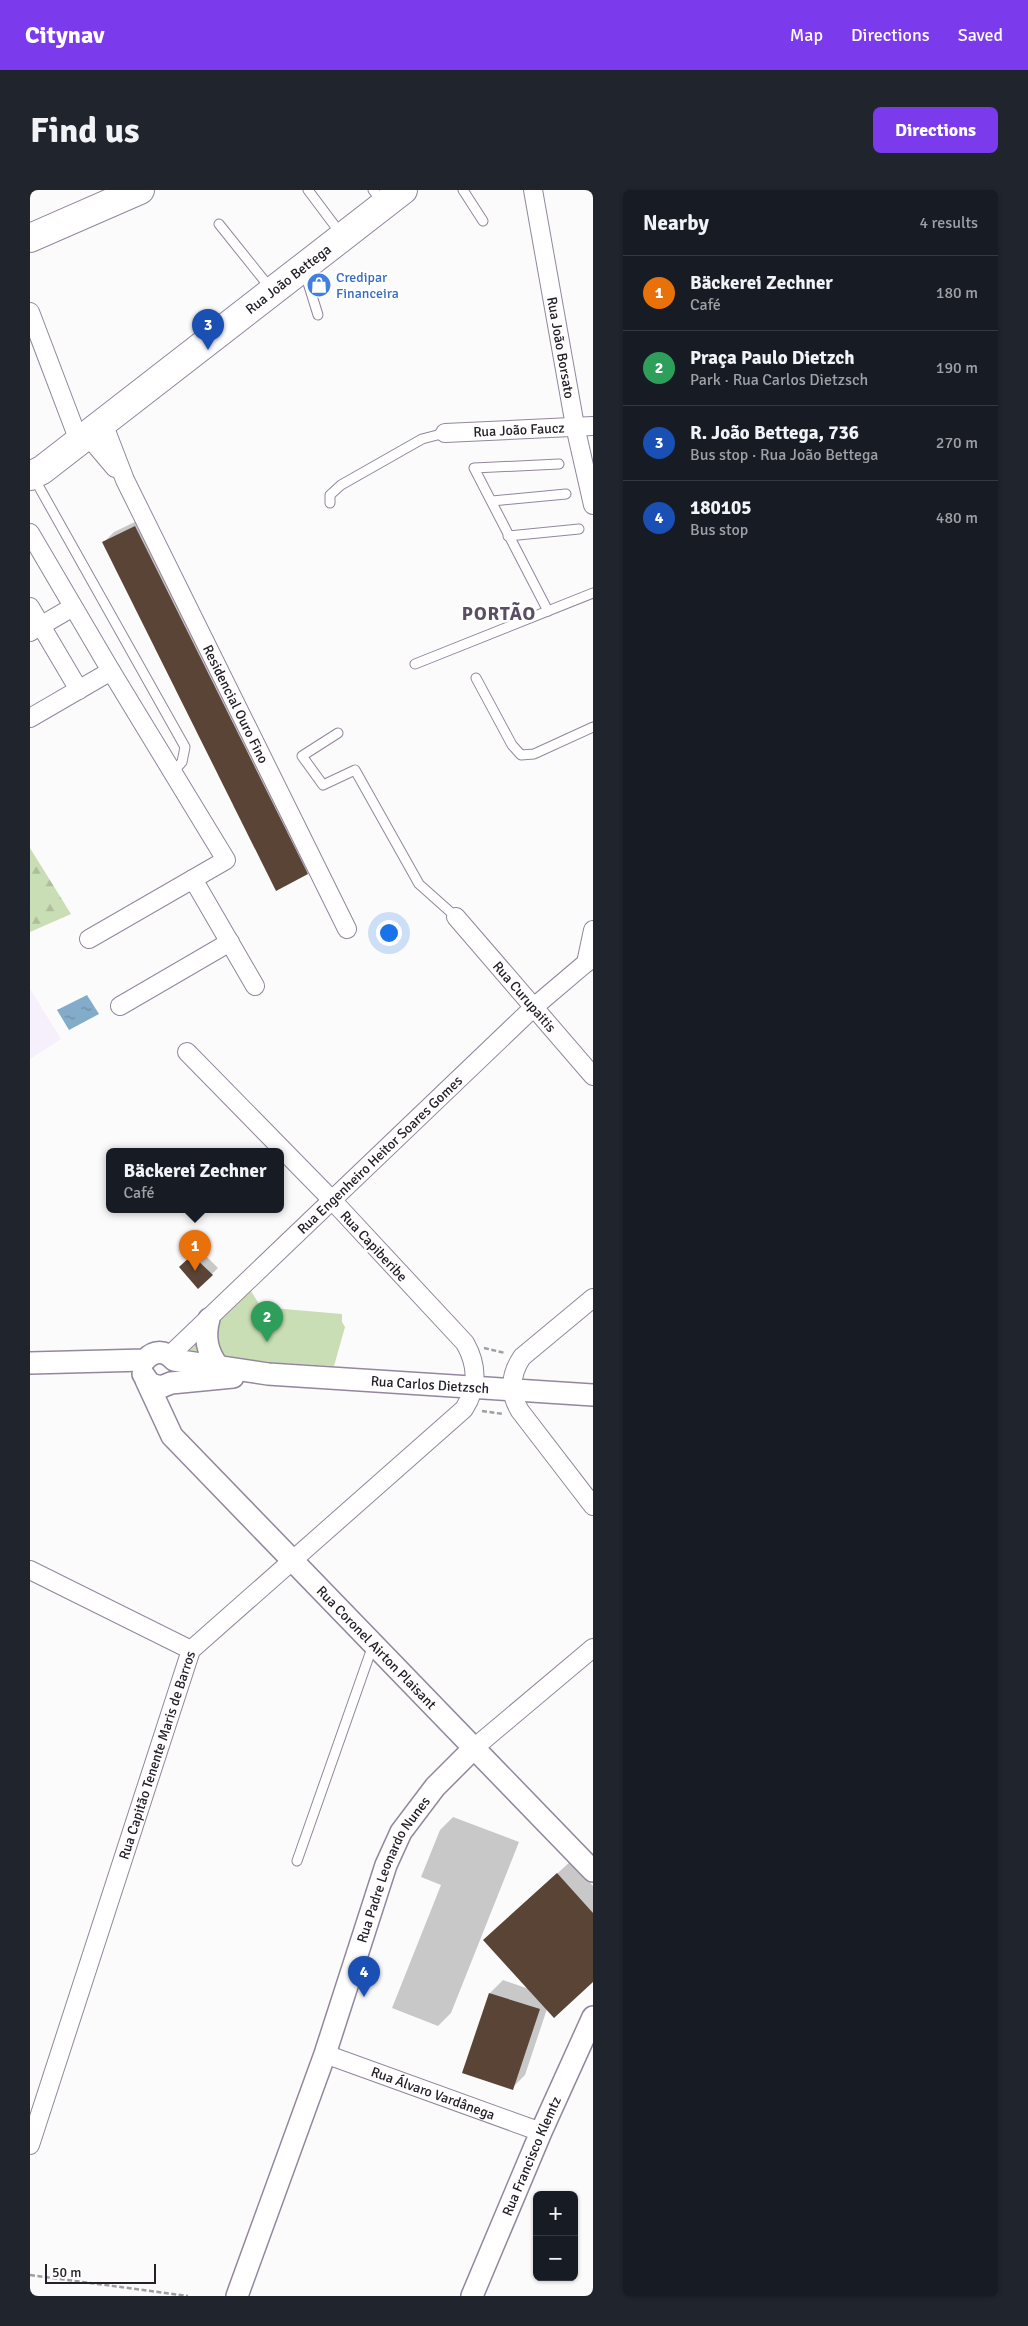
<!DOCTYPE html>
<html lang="en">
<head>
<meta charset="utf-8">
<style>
  body { margin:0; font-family:Signika,sans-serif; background:#20242c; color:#f1f3f6 }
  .controls { position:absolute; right:15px; bottom:15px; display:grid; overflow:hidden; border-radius:8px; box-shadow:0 1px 4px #0004 }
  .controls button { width:45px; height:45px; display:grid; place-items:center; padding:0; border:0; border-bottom:1px solid #363941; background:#171b24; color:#f1f3f6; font:25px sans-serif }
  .scale { position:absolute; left:15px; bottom:12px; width:111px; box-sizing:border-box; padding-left:5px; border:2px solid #252029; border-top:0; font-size:14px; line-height:18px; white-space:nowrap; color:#252029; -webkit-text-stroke:4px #fff; paint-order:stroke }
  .you { position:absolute; left:358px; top:742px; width:18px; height:18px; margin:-12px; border:4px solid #fff; border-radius:50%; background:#1a73e8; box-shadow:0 0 0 8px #1a73e833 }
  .badge { display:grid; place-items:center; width:32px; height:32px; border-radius:50%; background:#7c3aed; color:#fff; font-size:16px; font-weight:700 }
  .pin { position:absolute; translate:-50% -41px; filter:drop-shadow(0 1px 2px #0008) }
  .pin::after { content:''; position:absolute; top:26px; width:18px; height:15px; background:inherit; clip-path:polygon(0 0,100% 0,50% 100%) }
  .popup { position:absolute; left:76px; top:958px; width:178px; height:65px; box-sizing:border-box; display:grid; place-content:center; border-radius:8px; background:#171b24; filter:drop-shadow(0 1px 4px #0005); font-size:16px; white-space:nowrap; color:#9ea1a6 }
  .popup b { font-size:19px; color:#f1f3f6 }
  .popup::after { content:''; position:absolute; left:50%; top:100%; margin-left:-10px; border:10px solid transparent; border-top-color:#171b24 }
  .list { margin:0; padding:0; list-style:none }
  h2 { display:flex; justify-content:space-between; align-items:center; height:65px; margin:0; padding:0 20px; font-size:21px }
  h2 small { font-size:16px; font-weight:400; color:#9ea1a6 }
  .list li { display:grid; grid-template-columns:32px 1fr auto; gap:15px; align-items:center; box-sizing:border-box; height:75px; padding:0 20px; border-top:1px solid #363941 }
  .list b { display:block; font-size:19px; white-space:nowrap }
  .list p { margin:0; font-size:16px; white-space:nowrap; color:#9ea1a6 }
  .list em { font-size:16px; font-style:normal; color:#9ea1a6 }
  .map { position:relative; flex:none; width:563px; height:2106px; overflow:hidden; border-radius:8px }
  header { display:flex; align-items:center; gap:30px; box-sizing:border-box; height:70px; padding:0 25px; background:#7c3aed; color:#fff }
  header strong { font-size:24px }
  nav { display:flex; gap:28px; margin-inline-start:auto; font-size:18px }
  .intro { display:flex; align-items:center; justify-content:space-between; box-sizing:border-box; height:120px; padding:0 30px }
  h1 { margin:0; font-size:35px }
  .button { padding:12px 22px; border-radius:8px; background:#7c3aed; color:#fff; font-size:18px; font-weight:700 }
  main { display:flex; gap:30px; padding:0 30px }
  aside { flex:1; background:#171b24; border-radius:8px; box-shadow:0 1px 4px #0004 }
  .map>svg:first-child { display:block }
</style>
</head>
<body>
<header>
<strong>Citynav</strong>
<nav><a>Map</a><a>Directions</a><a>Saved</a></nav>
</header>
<div class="intro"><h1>Find us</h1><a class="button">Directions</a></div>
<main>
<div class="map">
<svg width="563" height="2106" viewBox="0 0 563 2106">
  <defs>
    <pattern id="forest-firs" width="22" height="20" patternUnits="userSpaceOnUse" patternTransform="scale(1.25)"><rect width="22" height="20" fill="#c9deb4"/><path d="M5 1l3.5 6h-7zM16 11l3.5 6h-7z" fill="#acbe9b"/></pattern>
    <pattern id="water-ripples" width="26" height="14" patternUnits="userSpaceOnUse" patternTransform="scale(1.25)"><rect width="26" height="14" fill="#82acc9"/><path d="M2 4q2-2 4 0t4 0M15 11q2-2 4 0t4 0" fill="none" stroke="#6a8ca3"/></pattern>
  </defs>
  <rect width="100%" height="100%" fill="#fbfbfb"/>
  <!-- built -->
  <path fill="#f6effc" d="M0,799L31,849L0,869Z"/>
  <!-- forest -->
  <path fill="url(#forest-firs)" d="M0,658L41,724L0,742Z"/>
  <!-- park -->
  <g fill="#c9deb4">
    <path d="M0,685L15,710L0,718Z"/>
    <path d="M219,1098L231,1117L312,1124V1132L315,1137L304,1176L147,1167Z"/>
  </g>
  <!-- water -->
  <path fill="url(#water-ripples)" d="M57,805L69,824L39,840L27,820Z"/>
  <!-- shadow -->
  <g fill="#0003">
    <path d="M115,327L287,673L277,683L74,352L84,342Z"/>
    <path d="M169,1059L188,1078L182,1084L151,1077Z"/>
    <path d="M423,1627L489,1652L421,1823L408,1836L362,1818L411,1695L391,1687L410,1640Z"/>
    <path d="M541,1671L563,1696V1790L517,1819L495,1885L482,1898L460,1803L473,1790L499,1799L468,1737Z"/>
  </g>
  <!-- building -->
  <g fill="#594436">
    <path d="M105,336L278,684L246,701L72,352Z"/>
    <path d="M162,1065L183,1085L168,1099L149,1077Z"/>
    <path d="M527,1683L563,1723V1792L524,1828L453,1750Z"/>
    <path d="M459,1803L510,1819L483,1900L432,1883Z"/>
  </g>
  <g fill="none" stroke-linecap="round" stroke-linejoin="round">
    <defs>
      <g id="service">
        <path d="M278,0L311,44"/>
        <path d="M343,0L353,13"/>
        <path d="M433,0L453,31"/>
        <path d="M189,34L241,99"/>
        <path d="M274,80L288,125"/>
        <path d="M4,288L155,557L152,572L143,582"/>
        <path d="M462,311L536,304"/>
        <path d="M300,313V305L311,295L392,249L415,243"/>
        <path d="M478,346L549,339"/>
        <path d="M518,421L444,278L529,274"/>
        <path d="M385,474L563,403"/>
        <path d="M446,488L482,555L491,565L504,564L563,537"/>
        <path d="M308,543L272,566L293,595L325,580L389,694L426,727"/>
        <path d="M267,1671L343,1455"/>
      </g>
      <g id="minor">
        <path id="s1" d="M503,0L545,236L563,315"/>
        <path d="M0,122L49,251"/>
        <path id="s2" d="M73,233L95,290L317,739"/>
        <path id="s3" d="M415,243L563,236"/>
        <path d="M57,245L85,278"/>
        <path d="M0,343L81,481L196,670L59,749"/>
        <path d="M0,417L49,500"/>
        <path d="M0,442L43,417"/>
        <path d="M0,528L81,481"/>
        <path d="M163,689L225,796"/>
        <path id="s4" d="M426,727L563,886"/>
        <path d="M556,773L563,740"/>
        <path d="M90,816L200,752"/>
        <path d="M563,1108L492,1167C480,1185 479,1203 490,1221L563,1316"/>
        <path id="s5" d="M140,1165L504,817L563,767"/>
        <path d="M0,1380L161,1460"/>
        <path d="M444,1558L563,1458"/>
        <path id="s6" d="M295,1864L511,1942"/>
        <path id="s7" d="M0,1955L161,1460L434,1219C448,1197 448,1176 435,1153L302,1010L157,862"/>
      </g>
      <g id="tertiary">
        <path d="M179,1129C174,1146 177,1162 188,1176"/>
        <path id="s8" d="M0,1173L115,1170C124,1160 135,1160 144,1170L238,1184L563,1205"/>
        <path d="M113,1184L120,1194L131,1197L141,1193L203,1187"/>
        <path id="s9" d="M116,1190L142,1246L563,1681"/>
        <path id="s10" d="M207,2106L295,1864L356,1675L371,1642L405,1597L444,1558"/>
        <path id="s11" d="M442,2106L511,1942L563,1827"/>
      </g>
      <g id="primary">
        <path d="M0,48L110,0"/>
        <path id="s12" d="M0,286L12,280L373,0"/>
      </g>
    </defs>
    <!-- service casing -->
    <use href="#service" stroke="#93869d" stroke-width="11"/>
    <!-- minor casing -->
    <use href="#minor" stroke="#93869d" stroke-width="20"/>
    <!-- tertiary casing -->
    <use href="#tertiary" stroke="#93869d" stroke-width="24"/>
    <!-- primary casing -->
    <use href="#primary" stroke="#93869d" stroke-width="30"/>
    <!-- path -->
    <g stroke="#a09ea1" stroke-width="2.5" stroke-dasharray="5 2.5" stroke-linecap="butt">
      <path d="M454,1158L475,1163"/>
      <path d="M452,1221L473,1224"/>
      <path d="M0,2085L158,2106"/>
    </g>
    <!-- service -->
    <use href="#service" stroke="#fff" stroke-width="9"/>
    <!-- minor -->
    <use href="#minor" stroke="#fff" stroke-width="18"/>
    <!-- tertiary -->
    <use href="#tertiary" stroke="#fff" stroke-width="21"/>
    <!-- primary -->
    <use href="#primary" stroke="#fff" stroke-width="28"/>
  </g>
  <!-- icons -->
  <defs>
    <symbol id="shop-disc" viewBox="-11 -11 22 22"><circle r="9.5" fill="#3f7fe0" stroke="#fff"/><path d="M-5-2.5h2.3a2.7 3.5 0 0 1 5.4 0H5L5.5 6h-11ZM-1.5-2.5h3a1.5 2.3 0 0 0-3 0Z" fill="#fff"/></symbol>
  </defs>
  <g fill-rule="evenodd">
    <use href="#shop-disc" x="275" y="81" width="28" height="28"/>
  </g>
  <g text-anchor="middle" stroke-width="5" stroke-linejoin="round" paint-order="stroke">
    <!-- shop labels -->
    <g font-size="14" fill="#366cbe" stroke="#fff" text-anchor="start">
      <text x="306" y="92">Credipar<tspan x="306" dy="16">Financeira</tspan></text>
    </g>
    <!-- street labels -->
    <g font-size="14" fill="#252029" stroke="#fff">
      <text dy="5" stroke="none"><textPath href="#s12" startOffset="325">Rua João Bettega</textPath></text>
      <text dy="5" stroke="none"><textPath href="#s1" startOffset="160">Rua João Borsato</textPath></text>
      <text dy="5" stroke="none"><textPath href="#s3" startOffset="74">Rua João Faucz</textPath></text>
      <text dy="5" stroke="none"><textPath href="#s2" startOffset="311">Residencial Ouro Fino</textPath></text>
      <text dy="5" stroke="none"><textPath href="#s4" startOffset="105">Rua Curupaitis</textPath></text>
      <text dy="5" stroke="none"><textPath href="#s5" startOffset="290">Rua Engenheiro Heitor Soares Gomes</textPath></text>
      <text transform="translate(344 1056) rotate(47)" y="5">Rua Capiberibe</text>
      <text dy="5" stroke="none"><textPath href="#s8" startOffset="406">Rua Carlos Dietzsch</textPath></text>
      <text dy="5" stroke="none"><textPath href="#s9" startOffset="356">Rua Coronel Airton Plaisant</textPath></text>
      <text dy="5" stroke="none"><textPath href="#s7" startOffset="410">Rua Capitão Tenente Maris de Barros</textPath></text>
      <text dy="5" stroke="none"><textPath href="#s10" startOffset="455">Rua Padre Leonardo Nunes</textPath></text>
      <text dy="5" stroke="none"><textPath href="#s6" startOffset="115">Rua Álvaro Vardânega</textPath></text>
      <text dy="5" stroke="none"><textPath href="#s11" startOffset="152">Rua Francisco Klemtz</textPath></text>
    </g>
    <!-- district labels -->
    <g font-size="19" font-weight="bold" letter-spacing="1" fill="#594e62" stroke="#fff">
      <text x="469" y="430">PORTÃO</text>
    </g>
  </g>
</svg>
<div class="controls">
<button>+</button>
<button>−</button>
</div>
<div class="scale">50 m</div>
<div class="you"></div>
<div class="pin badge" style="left:165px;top:1081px;background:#e8710a">1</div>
<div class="popup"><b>Bäckerei Zechner</b>Café</div>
<div class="pin badge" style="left:237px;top:1152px;background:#2e9e5b">2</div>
<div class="pin badge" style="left:178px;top:160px;background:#1a4fb4">3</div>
<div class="pin badge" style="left:334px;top:1807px;background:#1a4fb4">4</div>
</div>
<aside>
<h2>Nearby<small>4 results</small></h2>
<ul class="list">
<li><span class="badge" style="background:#e8710a">1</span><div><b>Bäckerei Zechner</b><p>Café</p></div><em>180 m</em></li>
<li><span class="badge" style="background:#2e9e5b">2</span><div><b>Praça Paulo Dietzch</b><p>Park · Rua Carlos Dietzsch</p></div><em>190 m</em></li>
<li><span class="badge" style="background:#1a4fb4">3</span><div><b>R. João Bettega, 736</b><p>Bus stop · Rua João Bettega</p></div><em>270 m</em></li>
<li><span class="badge" style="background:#1a4fb4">4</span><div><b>180105</b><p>Bus stop</p></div><em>480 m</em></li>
</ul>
</aside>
</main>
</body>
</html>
